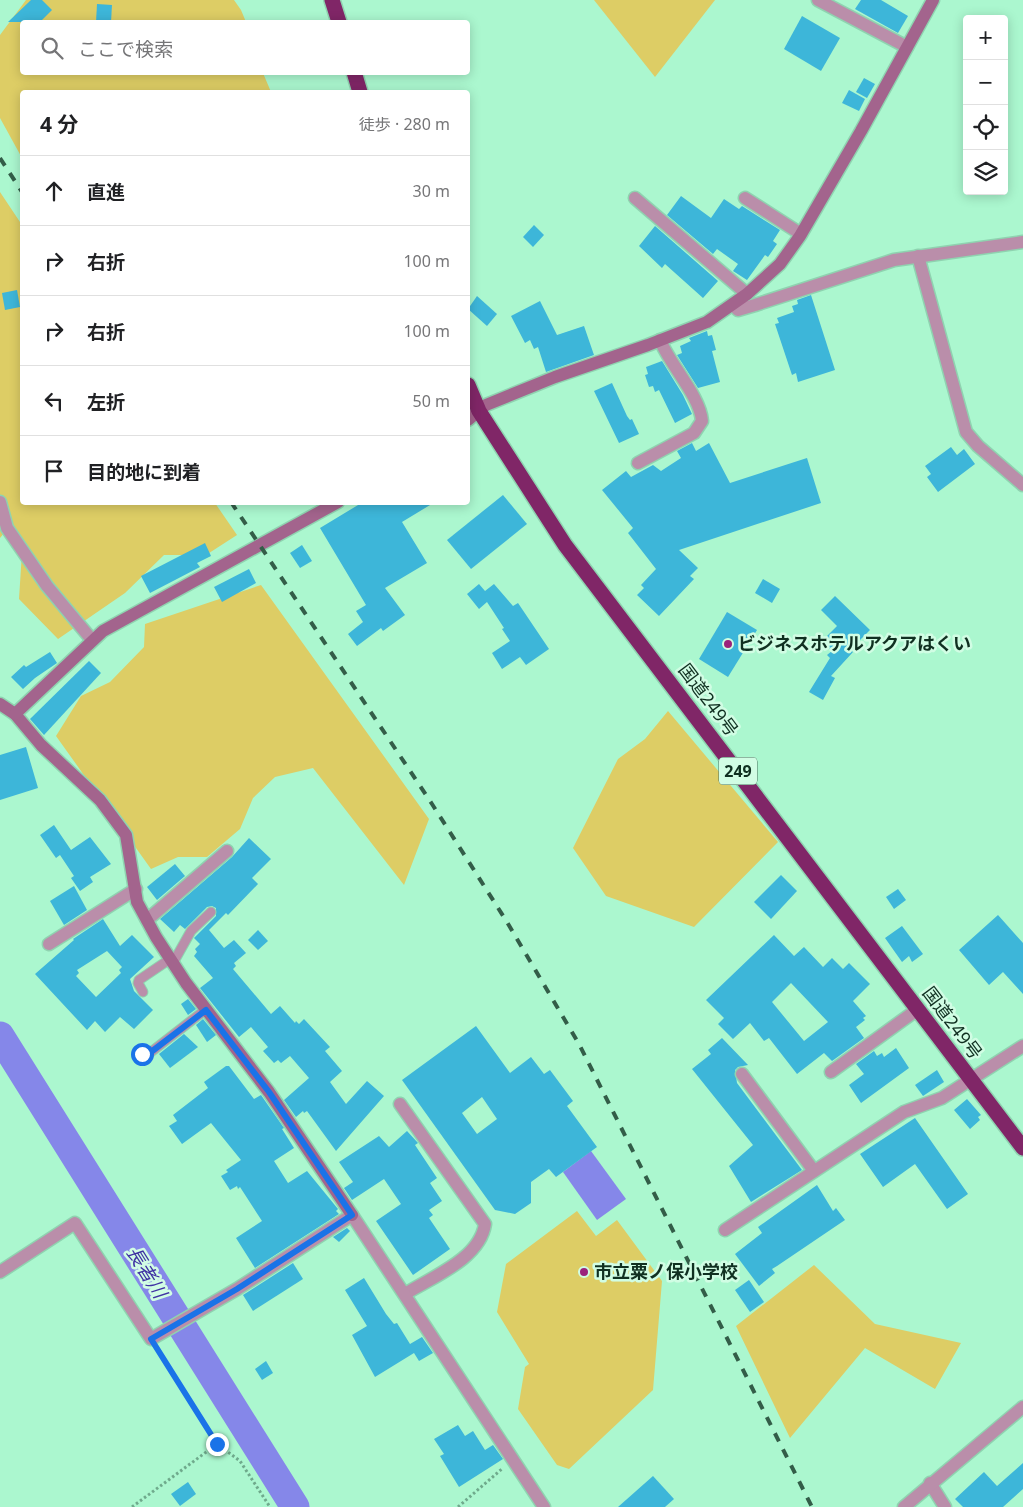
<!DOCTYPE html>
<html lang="ja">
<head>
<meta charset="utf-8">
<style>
  body { margin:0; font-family:"Noto Sans","Noto Sans JP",sans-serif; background:#f6f6f6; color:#202124 }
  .controls { position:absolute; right:15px; top:15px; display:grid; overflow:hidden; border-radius:5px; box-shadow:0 2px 12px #0003 }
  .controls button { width:45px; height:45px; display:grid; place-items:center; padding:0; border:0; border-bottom:1px solid #e0e0e0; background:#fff; color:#202124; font:25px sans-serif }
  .stop { position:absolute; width:15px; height:15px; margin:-11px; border:4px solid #1a73e8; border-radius:50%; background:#fff }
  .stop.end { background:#1a73e8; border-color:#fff; box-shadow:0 1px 5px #0008 }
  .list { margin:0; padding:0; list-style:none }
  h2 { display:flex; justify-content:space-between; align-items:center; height:65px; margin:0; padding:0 20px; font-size:21px }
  h2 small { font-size:16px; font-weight:400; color:#757577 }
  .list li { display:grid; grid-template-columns:32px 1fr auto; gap:15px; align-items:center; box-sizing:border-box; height:70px; padding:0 20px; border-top:1px solid #e0e0e0 }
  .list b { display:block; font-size:19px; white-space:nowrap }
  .list em { font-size:16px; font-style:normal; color:#757577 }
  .icon { flex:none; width:28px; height:28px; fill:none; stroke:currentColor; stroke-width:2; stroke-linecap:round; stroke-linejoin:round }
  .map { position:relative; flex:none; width:1023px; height:1507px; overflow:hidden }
  .search { position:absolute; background:#fff; box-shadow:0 2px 12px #0003; left:20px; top:20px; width:450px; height:55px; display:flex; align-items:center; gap:12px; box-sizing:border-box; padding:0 18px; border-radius:5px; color:#757577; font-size:19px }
  .panel { position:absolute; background:#fff; box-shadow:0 2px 12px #0003; left:20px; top:90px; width:450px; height:415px; border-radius:5px }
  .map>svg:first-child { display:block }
</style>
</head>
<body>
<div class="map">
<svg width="1023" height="1507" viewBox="0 0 1023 1507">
  <rect width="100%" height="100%" fill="#abf7cf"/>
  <!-- green -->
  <g fill="#ddcd65">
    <path d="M26,0H234L241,10L246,22H22V72L263,73L271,92H22V158L0,118V35Z"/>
    <path d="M594,0H715L655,77Z"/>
    <path d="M0,192L22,225V502L215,503L237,535L206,555H164L125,593L58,639L19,599L22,552L4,533L0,538Z"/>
    <path d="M261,585L429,819L404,885L313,768L275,777L253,798L240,829L207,857H178L151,869L56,736L81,696L110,682L144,647L145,624Z"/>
    <path d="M668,711L778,842L694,927L606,896L573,848L618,759L645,739Z"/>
    <path d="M577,1211L596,1236L617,1220L662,1281L653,1390L569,1469L557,1465L518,1409L525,1367L529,1364L497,1312L506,1264Z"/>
    <path d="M814,1265L875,1324L961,1343L935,1389L865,1348L790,1438L736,1326Z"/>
  </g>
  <!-- water -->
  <path fill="#8587e9" d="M591,1151L626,1199L597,1220L563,1172Z"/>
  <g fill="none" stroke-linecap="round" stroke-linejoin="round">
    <!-- river -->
    <path stroke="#8587e9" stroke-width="29" d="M0,1036L295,1507"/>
  </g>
  <!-- building -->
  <g fill="#3db6d9" fill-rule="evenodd">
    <path d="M31,0H42L52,10L40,22H8Z"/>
    <path d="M861,0H881L908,16L898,33L855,9Z"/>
    <path d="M97,4L112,5L111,22H96Z"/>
    <path d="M802,16L840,38L821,71L784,49Z"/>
    <path d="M864,78L875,84L867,98L856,92Z"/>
    <path d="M849,90L865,99L859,111L842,103Z"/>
    <path d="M681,196L711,218L724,199L739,209L742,206L780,230L773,241L777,244L768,257L765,255L747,280L733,271L738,264L717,249L713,254L667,215Z"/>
    <path d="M534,225L544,235L533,247L523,237Z"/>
    <path d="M655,226L718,281L703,298L665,264L662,268L639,246Z"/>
    <path d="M17,290L20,307L5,310L2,293Z"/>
    <path d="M811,295L835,370L798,382L796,373L792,375L775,324L779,323L777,318L794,312L792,306L798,304L797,300Z"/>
    <path d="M477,296L497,314L487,326L468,309Z"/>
    <path d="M540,301L557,335L584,326L594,355L546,372L538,347L534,349L530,340L525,343L511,316Z"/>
    <path d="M707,331L708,336L712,335L716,350L712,351L720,382L698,388L677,355L682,353L680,346L691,341L689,338Z"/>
    <path d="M662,361L683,395L692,414L675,423L659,390L655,392L653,386L649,387L645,375L648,374L646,367Z"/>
    <path d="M612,383L627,416L630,420L632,419L639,434L619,443L594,391Z"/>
    <path d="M692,443L696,451L709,443L730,483L807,458L821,503L679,550L698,568L690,576L694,579L659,616L637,595L644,588L641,585L656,569L628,533L633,528L602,490L626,471L631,477L653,465L661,471L681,458L677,451Z"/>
    <path d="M951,447L957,455L964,449L975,464L938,492L927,477L931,474L925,466Z"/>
    <path d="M503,495L527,524L471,569L447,540Z"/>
    <path d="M363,502H435L402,522L427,563L385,588L405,615L383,631L381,628L357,646L348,634L363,622L356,611L366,605L320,528Z"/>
    <path d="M205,543L211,556L197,563L200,567L150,593L141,576Z"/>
    <path d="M302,545L312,561L300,568L290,553Z"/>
    <path d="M249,569L256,583L222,602L214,587Z"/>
    <path d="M763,579L780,589L772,603L755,593Z"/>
    <path d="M479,584L485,591L494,584L513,606L518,603L549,649L526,665L520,657L502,669L492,653L510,641L502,629L504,628L487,602L479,609L467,594Z"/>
    <path d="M835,596L870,630L850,650L853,652L831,676L835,678L823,700L809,692L830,658L827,655L832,651L822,641L837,626L821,610Z"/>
    <path d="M727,612L757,630L728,677L699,659Z"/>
    <path d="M50,652L57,663L35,678L23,689L11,677L24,665L26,667Z"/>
    <path d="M89,661L101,673L44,735L30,719Z"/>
    <path d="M26,747L38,788L0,800V755Z"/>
    <path d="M54,825L71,850L90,837L111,864L90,877L93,882L80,891L71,878L74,876L60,855L56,858L40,835Z"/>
    <path d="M249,838L271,859L252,878L258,884L228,915L226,913L209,930L224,948L234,940L246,953L234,963L236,966L233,969L271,1014L280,1006L295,1023L296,1021L299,1024L304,1019L330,1047L325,1051L342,1071L330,1082L346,1104L367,1081L384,1096L336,1151L307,1111L304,1113L303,1111L296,1117L284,1100L309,1078L290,1056L281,1063L278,1060L274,1063L263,1051L268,1047L251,1027L239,1037L200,988L213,978L194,956L197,952L195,949L200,944L194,938L216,916V908L212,906L207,907L185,929L180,925L174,932L160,919L232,857Z"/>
    <path d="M175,864L185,876L157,900L147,887Z"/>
    <path d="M781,875L797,891L771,919L754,902Z"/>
    <path d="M74,886L87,910L64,925L50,901Z"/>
    <path d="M898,889L906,900L894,909L886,897Z"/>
    <path d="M998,915L1023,943V994L1003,972L989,985L959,950Z"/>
    <path d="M103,919L120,946L132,935L154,957L130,979L134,991L153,1010L134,1029L120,1017L105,1032L95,1021L87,1030L35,974L74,940L73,939ZM107,951L122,967L119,970L121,973L96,997L76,976L79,973L77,970Z"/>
    <path d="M902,926L923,954L912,962L909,956L902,962L885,938Z"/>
    <path d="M258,930L268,941L258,950L248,940Z"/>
    <path d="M774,935L794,956L804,947L823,967L832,958L843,969L849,963L870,984L853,1001L866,1016L863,1018L865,1020L856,1027L864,1038L832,1061L824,1053L797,1074L769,1038L764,1041L750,1023L733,1039L718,1024L724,1018L706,1000ZM791,983L828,1022L804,1041L772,1002Z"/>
    <path d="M188,999L196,1009L188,1015L181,1004Z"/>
    <path d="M203,1019L216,1035L207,1042L196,1025Z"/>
    <path d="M476,1026L510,1073L531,1057L544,1074L550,1070L573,1101L567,1106L597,1147L556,1177L549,1169L531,1182V1203L515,1214L495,1210L402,1080ZM482,1097L497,1119L477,1134L462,1113Z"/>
    <path d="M184,1034L198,1047L170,1068L159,1054Z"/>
    <path d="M722,1038L748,1065L738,1067L735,1070L737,1083L802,1170L751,1202L729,1166L753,1145L692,1069L711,1054L708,1050Z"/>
    <path d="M896,1048L909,1068L861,1103L849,1085L864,1074L856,1064L874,1051L877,1056L882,1053L884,1057Z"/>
    <path d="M226,1066H229L254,1099L261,1095L284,1128L282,1129L294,1148L274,1161L288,1183L307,1171L338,1209L336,1211L339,1214L255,1268L236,1238L262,1221L240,1187L238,1189L237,1186L230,1190L221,1176L228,1172L226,1170L241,1160L211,1123L182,1144L169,1126L177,1121L173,1115L208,1088L204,1082Z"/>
    <path d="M937,1070L944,1082L923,1096L915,1085Z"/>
    <path d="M967,1099L981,1115L978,1117L980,1120L970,1129L954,1110Z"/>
    <path d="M915,1118L968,1194L947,1209L915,1164L883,1187L860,1154Z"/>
    <path d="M407,1131L418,1143L415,1145L437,1178L430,1183L442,1201L429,1210L433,1215L429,1218L450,1249L413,1275L376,1221L401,1204L384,1179L352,1200L344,1188L353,1182L339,1162L379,1136L389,1147Z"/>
    <path d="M817,1185L833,1211L836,1208L845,1220L777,1266L772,1269L775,1273L759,1286L735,1254L762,1233L758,1227Z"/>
    <path d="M347,1228L350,1231L339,1242L333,1237Z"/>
    <path d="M293,1263L303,1279L253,1311L243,1295Z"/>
    <path d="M364,1278L386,1314L394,1324L397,1323L410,1344L422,1337L433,1353L419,1361L414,1353L375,1377L352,1335L367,1326L345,1290Z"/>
    <path d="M749,1280L764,1302L750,1312L735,1290Z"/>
    <path d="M266,1361L273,1373L262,1380L255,1369Z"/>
    <path d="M458,1425L465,1436L473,1431L485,1450L493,1445L503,1459L459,1487L440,1456L444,1454L434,1439Z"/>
    <path d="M1023,1463V1489L1003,1507H963L955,1499L984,1472L997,1486Z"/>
    <path d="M653,1476L674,1499L665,1507H618Z"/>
    <path d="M188,1482L196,1494L180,1506L171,1494Z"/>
  </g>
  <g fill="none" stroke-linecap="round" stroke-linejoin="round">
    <defs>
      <g id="lane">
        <path d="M173,963L191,931L211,912"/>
        <path d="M143,992L138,983L139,980L170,959"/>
        <path d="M142,1054L151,1052L205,1010"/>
      </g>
      <g id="street">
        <path d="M818,0L907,47"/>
        <path d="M635,198L747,294"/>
        <path d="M745,198L801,234"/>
        <path d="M918,256L966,432L978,446L1023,485"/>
        <path d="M733,305L738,310L755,305L894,260L1023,242"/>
        <path d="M638,463L694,433L702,421C700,396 670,365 660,340"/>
        <path d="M0,502L7,528L47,586L92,640"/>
        <path d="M147,920L227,851"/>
        <path d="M49,944L136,889"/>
        <path d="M831,1072L918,1009"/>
        <path d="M742,1074L814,1171"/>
        <path d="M400,1104L485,1224C480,1259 432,1277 405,1294"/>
        <path d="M725,1230L904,1112L942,1098L1023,1046"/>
        <path d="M0,1272L75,1223L151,1339L237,1289L352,1215L544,1507"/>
        <path d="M930,1483L945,1507"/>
        <path d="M904,1507L1023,1407"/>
      </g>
      <g id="secondary">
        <path d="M468,420L486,405L555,377L648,345L707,322L747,294L780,264L800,236L861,131L933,0"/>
        <path d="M0,704L15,714L41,745L100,800L126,835L137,902L156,937L186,983L269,1092L352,1215"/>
        <path d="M15,714L103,631L338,502"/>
      </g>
      <g id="highway">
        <path d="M332,0L339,22"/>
        <path d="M354,72L360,92"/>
        <path d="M468,385L479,411L565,545L1023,1148"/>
      </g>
    </defs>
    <!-- lane casing -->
    <use href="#lane" stroke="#8fd3b0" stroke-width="11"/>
    <!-- street casing -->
    <use href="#street" stroke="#8fd3b0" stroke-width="15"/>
    <!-- secondary casing -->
    <use href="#secondary" stroke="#8fd3b0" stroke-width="15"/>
    <!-- highway casing -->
    <use href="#highway" stroke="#8fd3b0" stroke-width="18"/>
    <!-- path -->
    <g stroke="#6faa8c" stroke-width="3" stroke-dasharray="2.5 2.5" stroke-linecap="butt">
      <path d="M158,1350L217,1444L240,1461L270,1507"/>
      <path d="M132,1507L217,1444"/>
      <path d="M458,1507L503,1468"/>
    </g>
    <!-- lane -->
    <use href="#lane" stroke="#ba8eaa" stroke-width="9"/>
    <!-- street -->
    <use href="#street" stroke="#ba8eaa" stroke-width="12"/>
    <!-- secondary -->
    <use href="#secondary" stroke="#a3648d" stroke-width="12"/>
    <!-- highway -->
    <use href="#highway" stroke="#802667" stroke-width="15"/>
    <!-- rail -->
    <g stroke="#335d48" stroke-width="4" stroke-dasharray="9 9" stroke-linecap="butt">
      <path d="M0,158L22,192"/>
      <path d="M231,502L432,804L507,922L579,1044L812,1507"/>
    </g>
  </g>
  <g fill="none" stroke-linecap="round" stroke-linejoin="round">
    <!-- route -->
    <path stroke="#1a73e8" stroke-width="6" d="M142,1054L151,1052L206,1010L269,1092L352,1215L237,1289L151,1339L217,1444"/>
  </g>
  <!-- markers -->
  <g fill="#9b227b" stroke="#d1fde4" stroke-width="2">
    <circle cx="728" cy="644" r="5"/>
    <circle cx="584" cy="1272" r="5"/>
  </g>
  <g text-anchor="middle" stroke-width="5" stroke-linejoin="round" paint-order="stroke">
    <!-- shield labels -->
    <rect fill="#d1fde4" stroke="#4a6e5c" stroke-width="1" x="719" y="757.5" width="38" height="27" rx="4"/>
    <g font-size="16" font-weight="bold" fill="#103021">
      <text x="738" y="777">249</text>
    </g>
    <!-- poi labels -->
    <g font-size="18" font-weight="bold" fill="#103021" stroke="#d1fde4" text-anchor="start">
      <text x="738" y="650">ビジネスホテルアクアはくい</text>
      <text x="594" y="1278">市立粟ノ保小学校</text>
    </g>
    <!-- street labels -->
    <g font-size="18" fill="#103021" stroke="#d1fde4">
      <text transform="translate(708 700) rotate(53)" y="6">国道249号</text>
      <text transform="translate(952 1023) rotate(53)" y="6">国道249号</text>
    </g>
    <!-- water labels -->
    <g font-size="19" font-style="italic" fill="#3f31a3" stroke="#d1fde4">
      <text transform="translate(147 1272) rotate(58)" y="7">長者川</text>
    </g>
  </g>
</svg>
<div class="controls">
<button>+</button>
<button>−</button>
<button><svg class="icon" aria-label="locate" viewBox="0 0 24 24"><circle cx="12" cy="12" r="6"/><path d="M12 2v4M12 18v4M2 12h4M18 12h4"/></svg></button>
<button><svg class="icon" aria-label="layers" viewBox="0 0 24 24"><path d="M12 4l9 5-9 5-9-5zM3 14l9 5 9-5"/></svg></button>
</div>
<div class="stop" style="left:142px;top:1054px"></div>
<div class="stop end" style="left:217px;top:1444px"></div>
<div class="search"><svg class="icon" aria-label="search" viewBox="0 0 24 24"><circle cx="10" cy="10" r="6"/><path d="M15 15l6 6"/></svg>ここで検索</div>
<section class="panel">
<h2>4 分<small>徒歩 · 280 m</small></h2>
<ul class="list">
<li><svg class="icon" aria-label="ahead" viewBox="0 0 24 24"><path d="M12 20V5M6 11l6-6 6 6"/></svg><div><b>直進</b></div><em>30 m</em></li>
<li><svg class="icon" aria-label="right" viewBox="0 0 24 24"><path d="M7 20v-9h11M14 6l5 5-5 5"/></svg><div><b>右折</b></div><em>100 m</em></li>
<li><svg class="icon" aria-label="right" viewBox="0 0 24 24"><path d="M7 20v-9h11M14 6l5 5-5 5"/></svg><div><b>右折</b></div><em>100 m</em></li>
<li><svg class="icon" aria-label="left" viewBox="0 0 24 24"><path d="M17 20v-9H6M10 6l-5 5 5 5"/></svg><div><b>左折</b></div><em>50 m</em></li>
<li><svg class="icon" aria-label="arrive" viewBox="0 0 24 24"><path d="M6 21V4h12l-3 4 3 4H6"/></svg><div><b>目的地に到着</b></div></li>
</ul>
</section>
</div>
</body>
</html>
